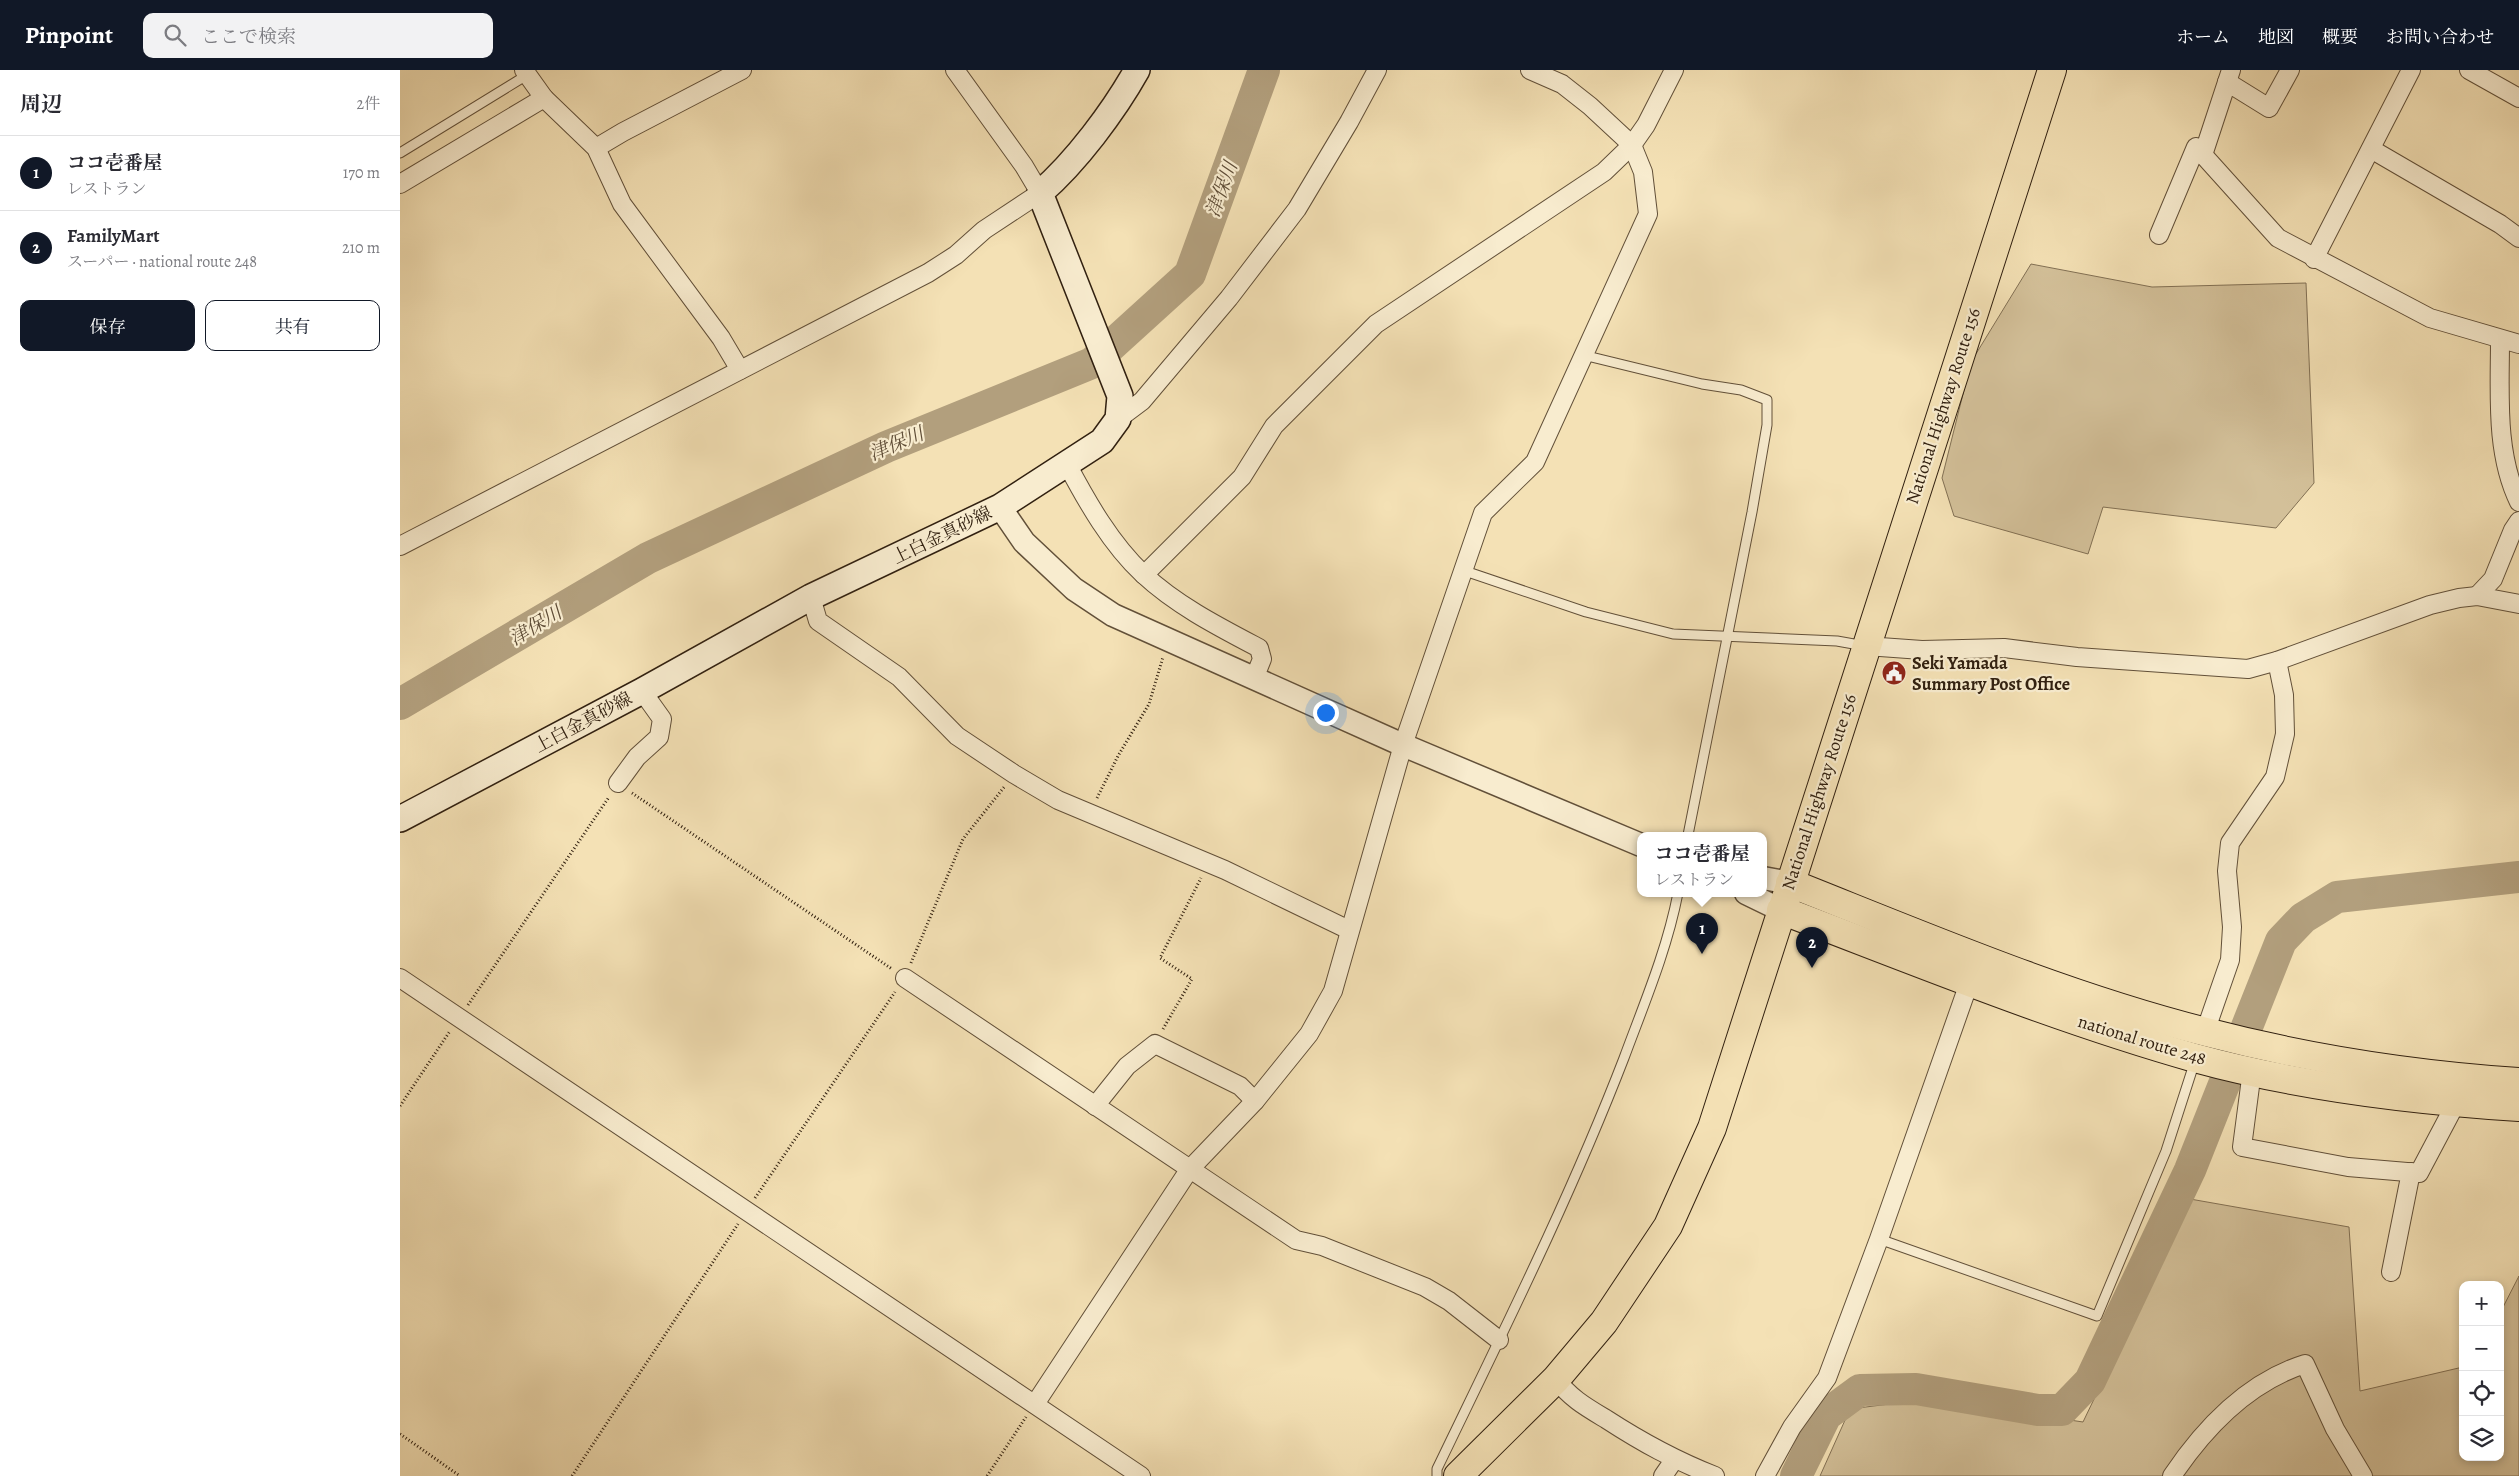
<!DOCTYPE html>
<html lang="ja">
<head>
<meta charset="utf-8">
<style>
  body { margin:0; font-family:Alegreya,"Noto Serif JP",serif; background:#f2f2f3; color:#2b2b33 }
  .controls { position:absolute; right:15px; bottom:15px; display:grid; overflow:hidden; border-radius:10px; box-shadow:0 2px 8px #0003 }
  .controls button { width:45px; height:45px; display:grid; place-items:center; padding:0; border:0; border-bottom:1px solid #e1e1e2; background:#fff; color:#2b2b33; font:25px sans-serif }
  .you { position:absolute; left:925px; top:642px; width:18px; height:18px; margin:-12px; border:4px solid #fff; border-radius:50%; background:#1a73e8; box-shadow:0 0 0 8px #1a73e833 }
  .badge { display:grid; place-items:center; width:32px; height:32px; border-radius:50%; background:#111827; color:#fff; font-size:16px; font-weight:700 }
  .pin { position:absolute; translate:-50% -41px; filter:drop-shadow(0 1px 2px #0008) }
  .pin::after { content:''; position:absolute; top:26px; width:18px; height:15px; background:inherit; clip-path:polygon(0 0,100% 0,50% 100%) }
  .popup { position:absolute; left:1237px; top:762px; width:130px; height:65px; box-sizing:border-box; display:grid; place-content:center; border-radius:10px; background:#fff; filter:drop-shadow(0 1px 4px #0005); font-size:16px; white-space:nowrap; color:#7c7c81 }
  .popup b { font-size:19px; color:#2b2b33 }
  .popup::after { content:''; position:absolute; left:50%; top:100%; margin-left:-10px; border:10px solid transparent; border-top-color:#fff }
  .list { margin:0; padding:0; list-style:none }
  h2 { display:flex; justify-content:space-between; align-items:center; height:65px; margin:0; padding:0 20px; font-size:21px }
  h2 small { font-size:16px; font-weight:400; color:#7c7c81 }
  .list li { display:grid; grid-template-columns:32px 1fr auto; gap:15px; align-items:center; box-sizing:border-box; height:75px; padding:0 20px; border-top:1px solid #e1e1e2 }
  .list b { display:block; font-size:19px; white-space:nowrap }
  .list p { margin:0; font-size:16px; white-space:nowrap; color:#7c7c81 }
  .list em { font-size:16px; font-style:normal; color:#7c7c81 }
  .actions { display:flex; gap:10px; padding:15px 20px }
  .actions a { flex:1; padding:11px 0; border:1px solid #111827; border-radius:10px; text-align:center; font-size:18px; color:#111827 }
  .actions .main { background:#111827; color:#fff }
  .icon { flex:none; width:28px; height:28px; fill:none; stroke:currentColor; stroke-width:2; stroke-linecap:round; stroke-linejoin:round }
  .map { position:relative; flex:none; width:2119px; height:1406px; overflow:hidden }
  header { display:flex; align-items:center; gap:30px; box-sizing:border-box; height:70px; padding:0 25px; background:#111827; color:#fff }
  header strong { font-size:24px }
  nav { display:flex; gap:28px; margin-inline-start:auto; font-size:18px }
  .search { width:350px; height:45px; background:#f2f2f3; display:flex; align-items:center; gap:12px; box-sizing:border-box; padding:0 18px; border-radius:10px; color:#7c7c81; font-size:19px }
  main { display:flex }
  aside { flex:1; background:#fff }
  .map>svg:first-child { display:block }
</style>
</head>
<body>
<header>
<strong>Pinpoint</strong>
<div class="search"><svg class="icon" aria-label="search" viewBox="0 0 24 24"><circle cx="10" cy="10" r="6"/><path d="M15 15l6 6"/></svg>ここで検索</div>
<nav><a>ホーム</a><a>地図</a><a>概要</a><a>お問い合わせ</a></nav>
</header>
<main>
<aside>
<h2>周辺<small>2件</small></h2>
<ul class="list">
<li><span class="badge">1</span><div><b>ココ壱番屋</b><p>レストラン</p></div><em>170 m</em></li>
<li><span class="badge">2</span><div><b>FamilyMart</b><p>スーパー · national route 248</p></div><em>210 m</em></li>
</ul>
<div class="actions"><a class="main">保存</a><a>共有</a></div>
</aside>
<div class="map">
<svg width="2119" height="1406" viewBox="0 0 2119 1406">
  <rect width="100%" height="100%" fill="#f4e1b5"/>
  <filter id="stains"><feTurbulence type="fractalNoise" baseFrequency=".004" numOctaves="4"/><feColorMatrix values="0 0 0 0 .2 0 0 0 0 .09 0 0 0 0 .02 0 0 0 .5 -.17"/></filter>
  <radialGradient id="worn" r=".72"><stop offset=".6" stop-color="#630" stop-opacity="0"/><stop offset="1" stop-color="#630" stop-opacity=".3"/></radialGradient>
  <!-- green -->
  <g fill="#d3c099" stroke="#827054">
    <path d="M1631,194L1752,217L1906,213L1914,413L1876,458L1703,437L1688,484L1554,446L1542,408L1571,292Z"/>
    <path d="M1790,1129L1949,1157L1960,1321L2063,1297V1387H2100V1243L2119,1206V1406H1420L1450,1339L1529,1329L1683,1352Z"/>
  </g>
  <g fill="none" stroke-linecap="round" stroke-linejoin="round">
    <!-- river -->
    <g stroke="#b29f7d" stroke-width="32">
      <path d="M0,634L248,488L486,377L692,293L790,204L864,0"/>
      <path d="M1396,1406L1426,1345L1460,1320L1516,1319L1638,1340H1662L1690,1311L1790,1100L1881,871L1903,848L1937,827L2119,807"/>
    </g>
    <defs>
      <g id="service">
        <path d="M0,83L127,5"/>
        <path d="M1183,285L1302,314L1341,320L1367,330V355L1352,442L1288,765"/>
        <path d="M1062,500L1186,542L1273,564L1437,571L1465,576"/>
        <path d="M1479,1169L1697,1246L1766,1081L1795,991"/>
        <path d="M1037,1406V1399C1102,1264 1170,1128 1224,988C1244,934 1267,880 1278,823"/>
      </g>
      <g id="minor">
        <path d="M2069,0L2119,28"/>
        <path d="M1827,12L1869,38L1890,0"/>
        <path d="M144,28L196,78L222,134L321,268L340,300"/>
        <path d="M196,78L223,62L342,0"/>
        <path d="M1971,79L2100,154L2119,168"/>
        <path d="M1803,85L1831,0"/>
        <path d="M0,114L144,28L124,0"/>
        <path d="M1759,165L1796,77L1878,168L2030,248L2119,274"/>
        <path d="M1914,189L2011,0"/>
        <path d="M2100,270C2100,323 2095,383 2119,432"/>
        <path d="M718,349L742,331L829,228L897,139L949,52L977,0"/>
        <path d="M667,394C687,432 711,474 743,504C776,535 819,557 859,578L862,589L854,609"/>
        <path d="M0,476L528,203L556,185L584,160L640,123L624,96L555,0"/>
        <path d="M744,505L842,407L874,356L976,254L1204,102L1232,75L1246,55L1274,0"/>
        <path d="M2077,526L2093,509L2113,460L2119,451"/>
        <path d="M411,527L418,551L499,607L557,666L614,704L658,730L825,800L949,860"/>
        <path d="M1466,576L1522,580L1604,578L1677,587L1848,599L1877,591L2030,535L2059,528L2077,526L2119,534"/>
        <path d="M218,713L237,687L259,667L262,649L242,621"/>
        <path d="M0,908L741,1406"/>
        <path d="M505,908L896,1170L922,1176L1025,1217L1049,1231L1099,1270"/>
        <path d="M1805,962L1830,890L1832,857L1827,801L1830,773L1875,707L1885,664L1884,625L1877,591"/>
        <path d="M1852,1001L1842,1077L1948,1097L2019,1103L2056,1033"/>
        <path d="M695,1036L727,996L755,974L840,1016L855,1031"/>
        <path d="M1991,1202L2011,1102"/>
        <path d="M1156,1309C1170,1328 1186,1337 1206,1349C1243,1373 1274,1390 1315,1406"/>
        <path d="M635,1334L789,1100L855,1031L909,964L933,921L1003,675L1083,443L1135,392L1248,144L1243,102L1232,75L1190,36L1162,14L1130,0"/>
        <path d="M1263,1406L1274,1390"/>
        <path d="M1365,1406L1392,1357L1427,1308L1479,1169L1569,913"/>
        <path d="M1772,1406C1805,1357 1848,1312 1905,1294L1935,1359L1963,1406"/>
      </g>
      <g id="tertiary">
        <path d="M600,437L624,472L674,519L713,545L1003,675L1241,775"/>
        <path d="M1363,808L1390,813"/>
        <path d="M1346,823L1381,840"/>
      </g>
      <path id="secondary" d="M0,749L242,621L411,527L600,437L702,371L718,349L720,326L640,123C676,92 714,41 737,0"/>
      <g id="trunk">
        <path d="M1390,813C1526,867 1664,926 1806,962C1909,989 2014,1005 2119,1012"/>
        <path d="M1381,840C1518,892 1654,948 1795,988C1901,1017 2010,1030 2119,1037"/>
        <path d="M1058,1406L1156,1309L1204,1252L1268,1156L1312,1058L1652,0"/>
      </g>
    </defs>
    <!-- service casing -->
    <use href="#service" stroke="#625039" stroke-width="11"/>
    <!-- minor casing -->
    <use href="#minor" stroke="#625039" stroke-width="20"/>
    <!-- tertiary casing -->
    <use href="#tertiary" stroke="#625039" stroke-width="25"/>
    <!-- secondary casing -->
    <use href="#secondary" stroke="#312010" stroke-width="28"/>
    <!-- trunk casing -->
    <use href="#trunk" stroke="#312010" stroke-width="30"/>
    <!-- path -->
    <g stroke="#312010" stroke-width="3" stroke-dasharray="1 2.5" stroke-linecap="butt">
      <path d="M232,723L492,899"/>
      <path d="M697,728L718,686L749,634L763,587"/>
      <path d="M511,893L563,769L605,716"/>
      <path d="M68,935L209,727"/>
      <path d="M763,959L792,909L760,888L801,808"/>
      <path d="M0,1036L50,961"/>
      <path d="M355,1128L495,922"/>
      <path d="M0,1364L60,1406"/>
      <path d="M172,1406L338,1154"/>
      <path d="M587,1406L626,1347"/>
    </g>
    <!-- service -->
    <use href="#service" stroke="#f8eccf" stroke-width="9"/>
    <!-- minor -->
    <use href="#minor" stroke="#f8eccf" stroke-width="18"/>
    <!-- tertiary -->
    <use href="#tertiary" stroke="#f8eccf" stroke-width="22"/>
    <!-- secondary -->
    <use href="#secondary" stroke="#f8eccf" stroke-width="25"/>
    <!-- trunk -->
    <use href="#trunk" stroke="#f4e1b5" stroke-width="28"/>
  </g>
  <!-- icons -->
  <defs>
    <symbol id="civic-disc" viewBox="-11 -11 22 22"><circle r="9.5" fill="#8f2418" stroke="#f8eccf"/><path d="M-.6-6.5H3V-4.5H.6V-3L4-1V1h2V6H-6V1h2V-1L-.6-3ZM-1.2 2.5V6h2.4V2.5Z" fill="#fff"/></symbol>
  </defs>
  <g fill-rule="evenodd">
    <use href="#civic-disc" x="1480" y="589" width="28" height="28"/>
  </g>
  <g text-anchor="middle" stroke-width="4.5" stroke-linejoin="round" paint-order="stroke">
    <!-- street labels -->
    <g font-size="18" fill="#312010" stroke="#f8eccf">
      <text transform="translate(1543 336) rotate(-72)" y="6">National Highway Route 156</text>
      <text transform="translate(542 465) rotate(-26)" y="6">上白金真砂線</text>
      <text transform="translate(183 652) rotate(-28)" y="6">上白金真砂線</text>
      <text transform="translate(1419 722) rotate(-72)" y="6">National Highway Route 156</text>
      <text transform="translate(1742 970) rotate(17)" y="6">national route 248</text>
    </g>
    <!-- poi labels -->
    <g font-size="18" font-weight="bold" fill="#312010" stroke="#f8eccf" text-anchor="start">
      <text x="1512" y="599">Seki Yamada<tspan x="1512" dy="21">Summary Post Office</tspan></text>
    </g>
    <!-- water labels -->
    <g font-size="19" font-style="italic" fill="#5e4c36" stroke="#f8eccf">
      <text transform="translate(821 119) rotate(-70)" y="7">津保川</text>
      <text transform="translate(496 373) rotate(-23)" y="7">津保川</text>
      <text transform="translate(135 555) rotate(-31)" y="7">津保川</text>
    </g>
  </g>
  <rect width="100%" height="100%" filter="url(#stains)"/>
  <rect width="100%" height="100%" fill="url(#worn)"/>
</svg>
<div class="controls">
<button>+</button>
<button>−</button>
<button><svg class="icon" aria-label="locate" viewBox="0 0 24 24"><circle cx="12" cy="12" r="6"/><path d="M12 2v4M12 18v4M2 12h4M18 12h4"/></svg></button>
<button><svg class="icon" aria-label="layers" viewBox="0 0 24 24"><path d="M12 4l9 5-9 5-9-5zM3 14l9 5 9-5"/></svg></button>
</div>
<div class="you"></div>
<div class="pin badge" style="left:1302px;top:884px">1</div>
<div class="popup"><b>ココ壱番屋</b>レストラン</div>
<div class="pin badge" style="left:1412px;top:898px">2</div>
</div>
</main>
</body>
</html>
